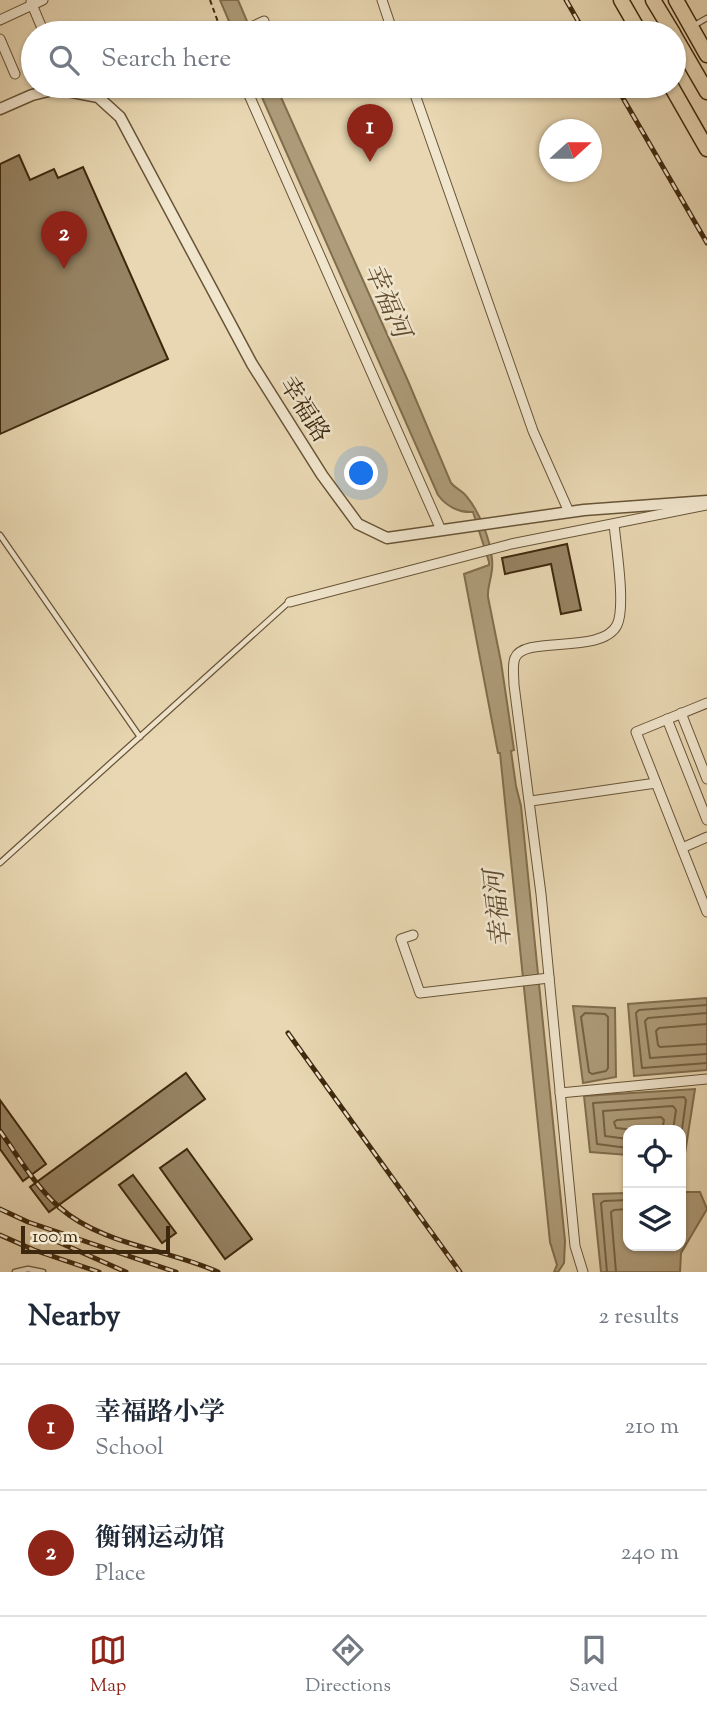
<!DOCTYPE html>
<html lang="en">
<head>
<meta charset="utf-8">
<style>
  body { margin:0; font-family:"Sorts Mill Goudy","Noto Serif SC",serif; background:#f6f6f7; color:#1f2937 }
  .controls { position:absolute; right:21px; bottom:21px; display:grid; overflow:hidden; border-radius:14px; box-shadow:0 2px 5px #0004 }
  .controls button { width:63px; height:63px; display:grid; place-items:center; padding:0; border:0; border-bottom:2px solid #e0e1e3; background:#fff; color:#1f2937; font:35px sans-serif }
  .compass { position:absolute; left:539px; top:119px; width:63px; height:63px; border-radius:50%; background:#fff; box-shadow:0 2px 5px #0004; rotate:69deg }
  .scale { position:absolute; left:21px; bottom:18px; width:149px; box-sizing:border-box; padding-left:7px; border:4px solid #3e280d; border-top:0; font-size:19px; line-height:24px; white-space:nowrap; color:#3e280d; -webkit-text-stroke:5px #f0e5cd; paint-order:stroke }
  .you { position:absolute; left:362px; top:474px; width:24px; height:24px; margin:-18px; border:5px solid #fff; border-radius:50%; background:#1a73e8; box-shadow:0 0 0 10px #1a73e833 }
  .badge { display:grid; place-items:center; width:46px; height:46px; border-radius:50%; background:#8f2418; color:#fff; font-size:23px; font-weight:700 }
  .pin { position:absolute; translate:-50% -58px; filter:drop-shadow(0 2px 4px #0008) }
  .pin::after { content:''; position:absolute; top:37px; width:24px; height:21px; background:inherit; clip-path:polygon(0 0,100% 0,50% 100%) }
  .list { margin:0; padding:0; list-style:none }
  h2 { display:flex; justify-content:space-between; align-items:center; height:91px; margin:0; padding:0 28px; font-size:30px }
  h2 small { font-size:23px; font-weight:400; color:#747a83 }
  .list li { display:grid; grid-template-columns:46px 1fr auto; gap:21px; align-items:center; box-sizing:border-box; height:126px; padding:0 28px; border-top:2px solid #e0e1e3 }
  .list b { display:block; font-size:26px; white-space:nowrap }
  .list p { margin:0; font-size:23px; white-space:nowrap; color:#747a83 }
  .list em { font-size:23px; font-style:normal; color:#747a83 }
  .icon { flex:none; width:38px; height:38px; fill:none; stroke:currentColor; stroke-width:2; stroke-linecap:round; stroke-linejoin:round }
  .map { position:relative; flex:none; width:707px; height:1272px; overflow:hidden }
  .search { position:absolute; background:#fff; box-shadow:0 2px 5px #0004; left:21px; right:21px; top:21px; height:77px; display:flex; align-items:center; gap:18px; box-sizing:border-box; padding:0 24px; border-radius:38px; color:#747a83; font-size:26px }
  .sheet { height:343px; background:#fff }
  nav { display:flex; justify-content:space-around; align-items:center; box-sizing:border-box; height:98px; border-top:2px solid #e0e1e3; background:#fff; font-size:19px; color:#747a83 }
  nav a { display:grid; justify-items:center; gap:4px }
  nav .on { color:#8f2418 }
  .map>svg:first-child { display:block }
</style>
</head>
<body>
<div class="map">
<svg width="707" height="1272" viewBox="0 0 707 1272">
  <rect width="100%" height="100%" fill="#e8d7b2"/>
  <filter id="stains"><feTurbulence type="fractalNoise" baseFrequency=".00286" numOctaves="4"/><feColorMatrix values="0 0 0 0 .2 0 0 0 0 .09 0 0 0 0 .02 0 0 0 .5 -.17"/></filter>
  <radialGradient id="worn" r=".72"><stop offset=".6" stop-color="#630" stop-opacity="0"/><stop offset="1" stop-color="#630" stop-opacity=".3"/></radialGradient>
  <!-- water -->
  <g fill="#ae9c7a" stroke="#816e4e" stroke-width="2">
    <path d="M220,0H238L252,33H234Z"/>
    <path d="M257,86H276L408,381L451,483C456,489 463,491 467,497C480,513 490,539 492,559C494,574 487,585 488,597L501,662L514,750L511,751L516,786L521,806L565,1241L564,1263L558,1272H554L557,1265L550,1242L500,753H498L464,574L489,565V562L473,512C459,513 446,506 438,495Z"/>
    <path d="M707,998V1070L634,1076L628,1004Z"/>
    <path d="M573,1006L615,1008L616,1077L583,1083Z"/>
    <path d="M695,1089L684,1160H681V1130H628V1155L590,1152L584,1096Z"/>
    <path d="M681,1192H700L707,1209L681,1253L680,1272H601L593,1194L628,1193V1246H681Z"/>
  </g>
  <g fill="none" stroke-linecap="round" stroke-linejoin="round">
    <!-- shore -->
    <g stroke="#766244" stroke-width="2">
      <path d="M707,1005L639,1010L636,1013L642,1068L707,1063"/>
      <path d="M585,1013L605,1014L608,1017V1068L606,1071L592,1074L589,1072L581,1017Z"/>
      <path d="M707,1013L648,1018L645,1021L650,1058L707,1054"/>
      <path d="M707,1024L659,1028L656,1031L658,1045L660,1047L707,1044"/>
      <path d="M635,1130L616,1128L614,1122L617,1120L661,1117L664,1120L662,1130"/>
      <path d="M628,1139L605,1136L603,1111L673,1106L676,1110L673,1130"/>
      <path d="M628,1148L597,1144L593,1103L684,1097L686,1100L681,1137"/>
      <path d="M607,1272L601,1203L604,1201L628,1200"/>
      <path d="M616,1272L611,1212L614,1210L628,1209"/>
    </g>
  </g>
  <!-- building -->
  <g fill="#968363" stroke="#3e280d" stroke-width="2">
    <path d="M19,155L30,180L54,169L58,178L83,167L168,359L0,434V164Z"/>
    <path d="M567,544L581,610L561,614L551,564L505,574L502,558Z"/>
    <path d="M186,1073L205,1099L49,1212L30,1187Z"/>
    <path d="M0,1100L46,1164L23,1181L0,1149Z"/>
    <path d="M187,1149L252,1239L225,1259L160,1168Z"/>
    <path d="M133,1175L176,1233L162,1243L119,1185Z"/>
  </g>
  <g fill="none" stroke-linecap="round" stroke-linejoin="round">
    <defs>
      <g id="service">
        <path d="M693,26L707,18"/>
        <path d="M0,535L140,737"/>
        <path d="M0,863L289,602"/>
        <path d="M15,1272L28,1269L43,1272"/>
      </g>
      <g id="minor">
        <path d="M382,0L393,33"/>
        <path d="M31,2L44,33"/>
        <path d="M0,20L43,0"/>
        <path d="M238,33L264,21"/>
        <path d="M0,39L15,74"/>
        <path d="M245,86L441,530"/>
        <path d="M412,86L533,431L569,512"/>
        <path d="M98,97L123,86"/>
        <path d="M290,602L511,544L707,505"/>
        <path d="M707,703L636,732L707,912"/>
        <path d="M681,713L707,779"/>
        <path d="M667,719L707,820"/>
        <path d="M531,801L656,783"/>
        <path d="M682,848L707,837"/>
        <path d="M413,935L401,939L420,993L549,978"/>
        <path d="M560,1093L707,1079"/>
        <path d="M583,1272L575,1246L541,894L514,685C514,678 512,665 515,658C524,635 602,655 617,625C626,607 616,546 614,524"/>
      </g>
      <path id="tertiary" d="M0,109L32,95L57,89L98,97L120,117L252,364L322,475L358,524L387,538L584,510L707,501"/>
      <path id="primary" d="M676,0L707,55"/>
      <g id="trunk">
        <path d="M621,0L640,33"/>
        <path d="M653,0L673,33"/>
        <path d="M674,35L707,92"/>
        <path d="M671,86L707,149"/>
      </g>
    </defs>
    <!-- service casing -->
    <use href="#service" stroke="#685436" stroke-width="7"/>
    <!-- minor casing -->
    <use href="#minor" stroke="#685436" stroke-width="11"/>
    <!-- tertiary casing -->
    <use href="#tertiary" stroke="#685436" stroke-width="13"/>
    <!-- primary casing -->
    <use href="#primary" stroke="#3e280d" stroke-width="17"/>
    <!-- trunk casing -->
    <use href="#trunk" stroke="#3e280d" stroke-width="17"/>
    <!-- path -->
    <path stroke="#3e280d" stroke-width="2" stroke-dasharray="5 3.5" stroke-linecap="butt" d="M210,0L222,33"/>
    <!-- service -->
    <use href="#service" stroke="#f0e5cd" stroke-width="4.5"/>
    <!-- minor -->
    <use href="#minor" stroke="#f0e5cd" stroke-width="9"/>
    <!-- tertiary -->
    <use href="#tertiary" stroke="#f0e5cd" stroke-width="10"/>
    <!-- primary -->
    <use href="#primary" stroke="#e8d7b2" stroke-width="14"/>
    <!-- trunk -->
    <use href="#trunk" stroke="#e8d7b2" stroke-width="14"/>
    <defs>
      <g id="rail">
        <path d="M566,0L585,33"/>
        <path d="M616,86L707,243"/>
        <path d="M288,1033L460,1272"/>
        <path d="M0,1131C18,1156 35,1186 59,1207C102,1245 167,1249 218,1272"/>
        <path d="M0,1209L28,1222L176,1272"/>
        <path d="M0,1235L34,1250L99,1272"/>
        <path d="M56,1241L126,1272"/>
      </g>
    </defs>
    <!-- rail casing -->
    <use href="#rail" stroke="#3e280d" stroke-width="5"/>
    <!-- rail -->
    <use href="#rail" stroke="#f0e5cd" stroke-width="2.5" stroke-dasharray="8" stroke-linecap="butt"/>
  </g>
  <g text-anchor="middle" stroke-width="5" stroke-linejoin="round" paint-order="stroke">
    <!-- street labels -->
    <g font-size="24" fill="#3e280d" stroke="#f0e5cd">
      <text transform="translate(305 409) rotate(58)" y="8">幸福路</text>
    </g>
    <!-- water labels -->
    <g font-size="26" font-style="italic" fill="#604b2e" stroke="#f0e5cd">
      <text transform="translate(388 300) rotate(67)" y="9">幸福河</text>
      <text transform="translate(497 909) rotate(-96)" y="9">幸福河</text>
    </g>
  </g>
  <rect width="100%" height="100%" filter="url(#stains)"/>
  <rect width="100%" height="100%" fill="url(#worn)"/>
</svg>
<div class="controls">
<button><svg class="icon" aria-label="locate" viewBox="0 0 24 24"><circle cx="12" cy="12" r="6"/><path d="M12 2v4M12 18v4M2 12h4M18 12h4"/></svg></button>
<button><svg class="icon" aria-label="layers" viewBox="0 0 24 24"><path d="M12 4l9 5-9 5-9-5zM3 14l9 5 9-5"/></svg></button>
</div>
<svg class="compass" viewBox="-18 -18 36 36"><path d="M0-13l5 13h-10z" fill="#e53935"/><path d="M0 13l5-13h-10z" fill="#747a83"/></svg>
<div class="scale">100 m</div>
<div class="you"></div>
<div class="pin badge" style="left:370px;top:162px">1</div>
<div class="pin badge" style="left:64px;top:269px">2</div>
<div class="search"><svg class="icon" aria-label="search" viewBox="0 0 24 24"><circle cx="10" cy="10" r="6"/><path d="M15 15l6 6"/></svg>Search here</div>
</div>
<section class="sheet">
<h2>Nearby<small>2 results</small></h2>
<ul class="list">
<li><span class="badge">1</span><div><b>幸福路小学</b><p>School</p></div><em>210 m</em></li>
<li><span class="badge">2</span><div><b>衡钢运动馆</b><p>Place</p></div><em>240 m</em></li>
</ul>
</section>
<nav>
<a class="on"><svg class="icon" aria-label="map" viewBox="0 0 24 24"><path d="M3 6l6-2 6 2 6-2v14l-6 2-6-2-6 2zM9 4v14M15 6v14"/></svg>Map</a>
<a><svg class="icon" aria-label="directions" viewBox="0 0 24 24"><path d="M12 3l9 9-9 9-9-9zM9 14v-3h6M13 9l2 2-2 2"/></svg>Directions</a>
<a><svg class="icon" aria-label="saved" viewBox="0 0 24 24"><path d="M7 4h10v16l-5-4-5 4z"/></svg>Saved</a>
</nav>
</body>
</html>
